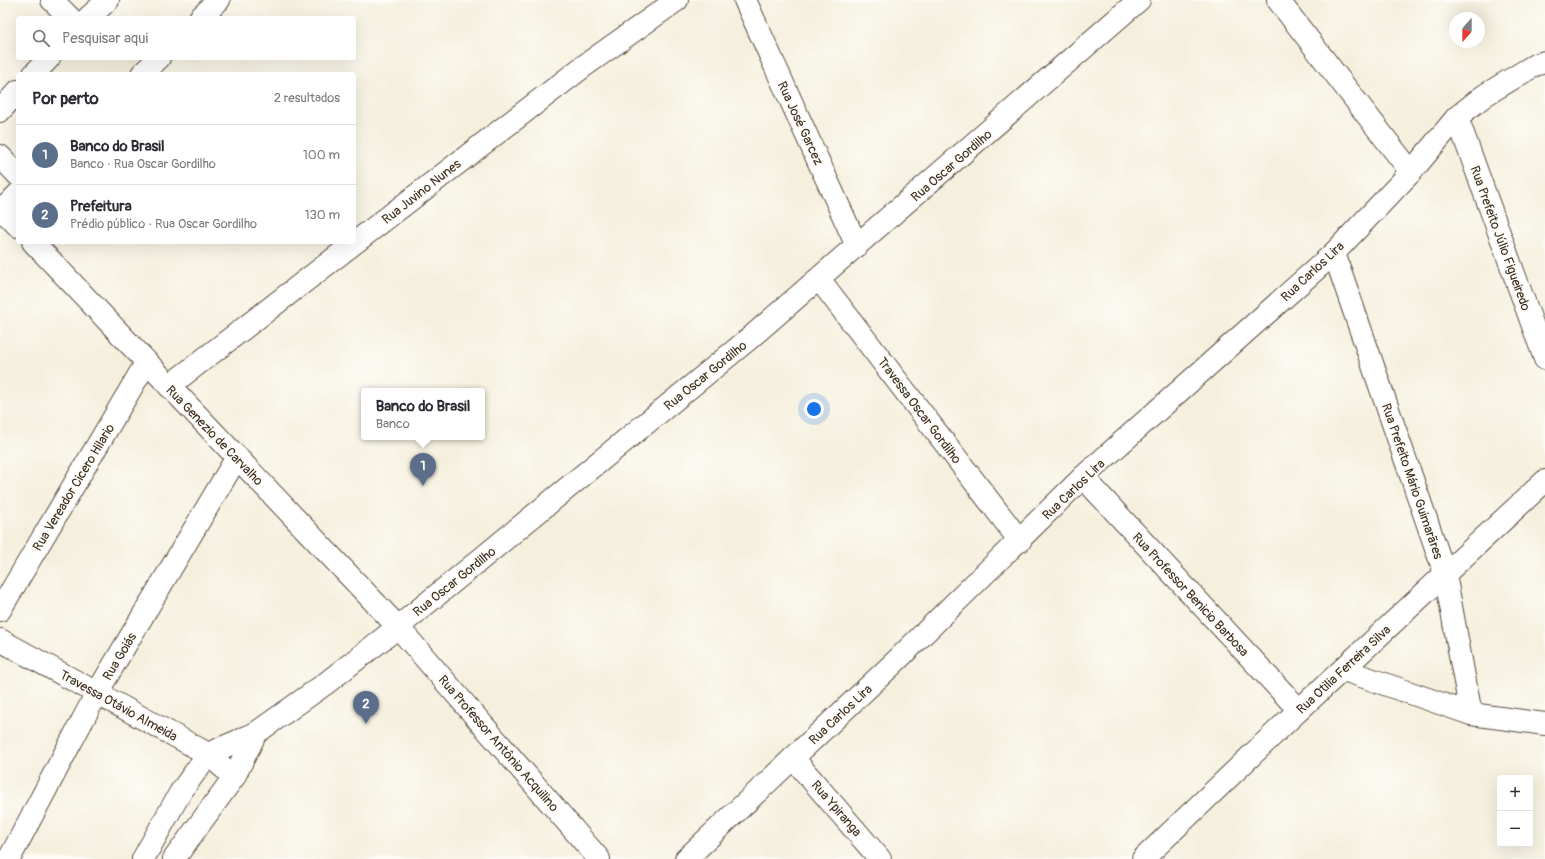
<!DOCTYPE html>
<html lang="pt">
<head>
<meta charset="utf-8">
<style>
  body { margin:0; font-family:Pangolin,sans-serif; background:#f2f2f3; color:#2b2b33 }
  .controls { position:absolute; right:12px; bottom:12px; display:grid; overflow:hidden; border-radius:4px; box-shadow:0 4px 16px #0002 }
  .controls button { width:36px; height:36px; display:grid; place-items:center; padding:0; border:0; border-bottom:1px solid #e1e1e2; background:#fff; color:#2b2b33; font:20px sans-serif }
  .compass { position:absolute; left:1449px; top:12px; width:36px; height:36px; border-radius:50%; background:#fff; box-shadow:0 4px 16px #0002; rotate:201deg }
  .you { position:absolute; left:814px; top:409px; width:14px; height:14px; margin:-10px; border:3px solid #fff; border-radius:50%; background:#1a73e8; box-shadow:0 0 0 6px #1a73e833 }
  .badge { display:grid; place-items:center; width:26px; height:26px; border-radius:50%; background:#b45309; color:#fff; font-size:13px; font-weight:700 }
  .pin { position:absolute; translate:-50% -33px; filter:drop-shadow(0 1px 2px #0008) }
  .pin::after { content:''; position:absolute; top:21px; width:14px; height:12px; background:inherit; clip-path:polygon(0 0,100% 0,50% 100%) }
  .popup { position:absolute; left:361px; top:388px; width:124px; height:52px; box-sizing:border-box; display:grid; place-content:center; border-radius:4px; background:#fff; filter:drop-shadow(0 1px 3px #0005); font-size:13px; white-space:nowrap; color:#7c7c81 }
  .popup b { font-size:15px; color:#2b2b33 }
  .popup::after { content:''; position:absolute; left:50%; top:100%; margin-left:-8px; border:8px solid transparent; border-top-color:#fff }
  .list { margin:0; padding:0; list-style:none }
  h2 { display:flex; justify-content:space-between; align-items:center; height:52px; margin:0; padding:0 16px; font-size:17px }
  h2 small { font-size:13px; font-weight:400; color:#7c7c81 }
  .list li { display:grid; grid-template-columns:26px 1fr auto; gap:12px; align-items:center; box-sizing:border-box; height:60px; padding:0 16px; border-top:1px solid #e1e1e2 }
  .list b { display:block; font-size:15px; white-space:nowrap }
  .list p { margin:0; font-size:13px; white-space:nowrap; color:#7c7c81 }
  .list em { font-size:13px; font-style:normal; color:#7c7c81 }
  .icon { flex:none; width:22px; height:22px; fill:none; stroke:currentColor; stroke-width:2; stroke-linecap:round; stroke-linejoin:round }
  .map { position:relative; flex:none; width:1545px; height:859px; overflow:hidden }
  .search { position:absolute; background:#fff; box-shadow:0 4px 16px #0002; left:16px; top:16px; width:340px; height:44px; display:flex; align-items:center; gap:10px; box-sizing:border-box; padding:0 14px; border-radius:4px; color:#7c7c81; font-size:15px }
  .panel { position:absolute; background:#fff; box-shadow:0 4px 16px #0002; left:16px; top:72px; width:340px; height:172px; border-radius:4px }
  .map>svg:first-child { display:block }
</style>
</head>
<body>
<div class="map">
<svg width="1545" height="859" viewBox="0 0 1545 859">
  <rect width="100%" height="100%" fill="#fdfcf7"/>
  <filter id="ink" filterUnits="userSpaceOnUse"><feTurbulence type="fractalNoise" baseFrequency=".025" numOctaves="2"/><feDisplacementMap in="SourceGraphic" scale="8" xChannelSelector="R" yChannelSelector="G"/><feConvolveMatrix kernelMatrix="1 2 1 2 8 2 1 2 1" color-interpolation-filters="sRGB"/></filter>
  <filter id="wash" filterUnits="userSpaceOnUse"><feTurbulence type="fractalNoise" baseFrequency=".012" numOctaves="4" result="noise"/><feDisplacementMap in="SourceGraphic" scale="16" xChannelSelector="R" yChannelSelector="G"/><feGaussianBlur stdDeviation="0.9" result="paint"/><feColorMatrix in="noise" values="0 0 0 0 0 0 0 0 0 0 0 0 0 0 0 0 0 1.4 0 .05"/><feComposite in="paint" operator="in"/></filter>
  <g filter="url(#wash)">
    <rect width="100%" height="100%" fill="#f5f0de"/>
  </g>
  <g filter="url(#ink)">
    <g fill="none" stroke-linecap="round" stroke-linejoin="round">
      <defs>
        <g id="minor">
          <path d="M52,0L70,18"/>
          <path d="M745,0L857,246"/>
          <path d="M1278,0L1411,172"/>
          <path d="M1457,117L1545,359"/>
          <path d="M1334,253L1445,574L1471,714"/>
          <path d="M819,279L1020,541"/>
          <path d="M169,386L584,66L677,0"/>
          <path d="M1083,477L1299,710"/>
          <path d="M0,610L146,363"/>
          <path d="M0,640L208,754L234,777"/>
          <path d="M1344,670L1471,714L1545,724"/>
          <path d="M793,758L880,859"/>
          <path d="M9,859L97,693L237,457"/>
          <path d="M686,859L896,661L1083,477L1334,253L1411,172L1457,117L1485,95L1535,65L1545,62"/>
          <path d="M1143,859L1299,710L1545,481"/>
        </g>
        <g id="tertiary">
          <path d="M88,18L108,0"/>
          <path d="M200,18L219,0"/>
          <path d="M34,74L49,58"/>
          <path d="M142,74L159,58"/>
          <path d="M0,111L18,91"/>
          <path d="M0,156L18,175"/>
          <path d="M0,207L18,226"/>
          <path d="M0,213L18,194"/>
          <path d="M33,242L398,627L599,859"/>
          <path d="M143,859L180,793L208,754L256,733L325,684L398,627L750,338L1139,0"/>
          <path d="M174,859L234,777L256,733"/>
        </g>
      </defs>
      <!-- minor casing -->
      <use href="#minor" stroke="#57483b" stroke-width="24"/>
      <!-- tertiary casing -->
      <use href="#tertiary" stroke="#57483b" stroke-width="24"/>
      <!-- minor -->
      <use href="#minor" stroke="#fff" stroke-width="22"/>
      <!-- tertiary -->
      <use href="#tertiary" stroke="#fff" stroke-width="22"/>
    </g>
  </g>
  <g text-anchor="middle" stroke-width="4" stroke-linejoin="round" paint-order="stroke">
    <!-- street labels -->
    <g font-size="13" fill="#3b2a1e" stroke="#fdfcf7">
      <text transform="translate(801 123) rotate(65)" y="5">Rua José Garcez</text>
      <text transform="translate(951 165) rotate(-41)" y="5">Rua Oscar Gordilho</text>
      <text transform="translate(421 191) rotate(-38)" y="5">Rua Juvino Nunes</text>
      <text transform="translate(1501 238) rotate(70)" y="5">Rua Prefeito Júlio Figueiredo</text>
      <text transform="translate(1312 271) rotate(-43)" y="5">Rua Carlos Lira</text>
      <text transform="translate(705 375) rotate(-39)" y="5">Rua Oscar Gordilho</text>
      <text transform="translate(920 410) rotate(53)" y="5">Travessa Oscar Gordilho</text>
      <text transform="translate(215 435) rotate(46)" y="5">Rua Genezio de Carvalho</text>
      <text transform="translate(1413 481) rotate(71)" y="5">Rua Prefeito Mário Guimarãres</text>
      <text transform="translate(73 487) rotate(-59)" y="5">Rua Vereador Cicero Hilario</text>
      <text transform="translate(1073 489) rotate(-44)" y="5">Rua Carlos Lira</text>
      <text transform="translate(454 581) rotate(-39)" y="5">Rua Oscar Gordilho</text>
      <text transform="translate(1191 594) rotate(47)" y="5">Rua Professor Benicio Barbosa</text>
      <text transform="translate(119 656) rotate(-59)" y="5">Rua Goiás</text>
      <text transform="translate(1343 669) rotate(-43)" y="5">Rua Otilia Ferreira Silva</text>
      <text transform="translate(119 705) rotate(29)" y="5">Travessa Otávio Almeida</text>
      <text transform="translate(840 714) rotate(-43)" y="5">Rua Carlos Lira</text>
      <text transform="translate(499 743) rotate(49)" y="5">Rua Professor Antônio Acquilino</text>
      <text transform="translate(837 808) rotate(49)" y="5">Rua Ypiranga</text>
    </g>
  </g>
</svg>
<div class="controls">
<button>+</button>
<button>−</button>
</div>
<svg class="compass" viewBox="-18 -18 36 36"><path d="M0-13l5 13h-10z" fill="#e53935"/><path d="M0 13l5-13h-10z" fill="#7c7c81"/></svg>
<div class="you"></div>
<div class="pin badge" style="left:423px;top:486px;background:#5c6f8a">1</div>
<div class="popup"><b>Banco do Brasil</b>Banco</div>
<div class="pin badge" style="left:366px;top:724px;background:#5c6f8a">2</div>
<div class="search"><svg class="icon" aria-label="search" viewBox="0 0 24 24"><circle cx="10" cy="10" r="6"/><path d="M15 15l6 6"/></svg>Pesquisar aqui</div>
<section class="panel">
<h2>Por perto<small>2 resultados</small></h2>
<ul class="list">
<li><span class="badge" style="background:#5c6f8a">1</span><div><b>Banco do Brasil</b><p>Banco · Rua Oscar Gordilho</p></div><em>100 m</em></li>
<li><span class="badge" style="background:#5c6f8a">2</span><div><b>Prefeitura</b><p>Prédio público · Rua Oscar Gordilho</p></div><em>130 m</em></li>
</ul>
</section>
</div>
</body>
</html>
